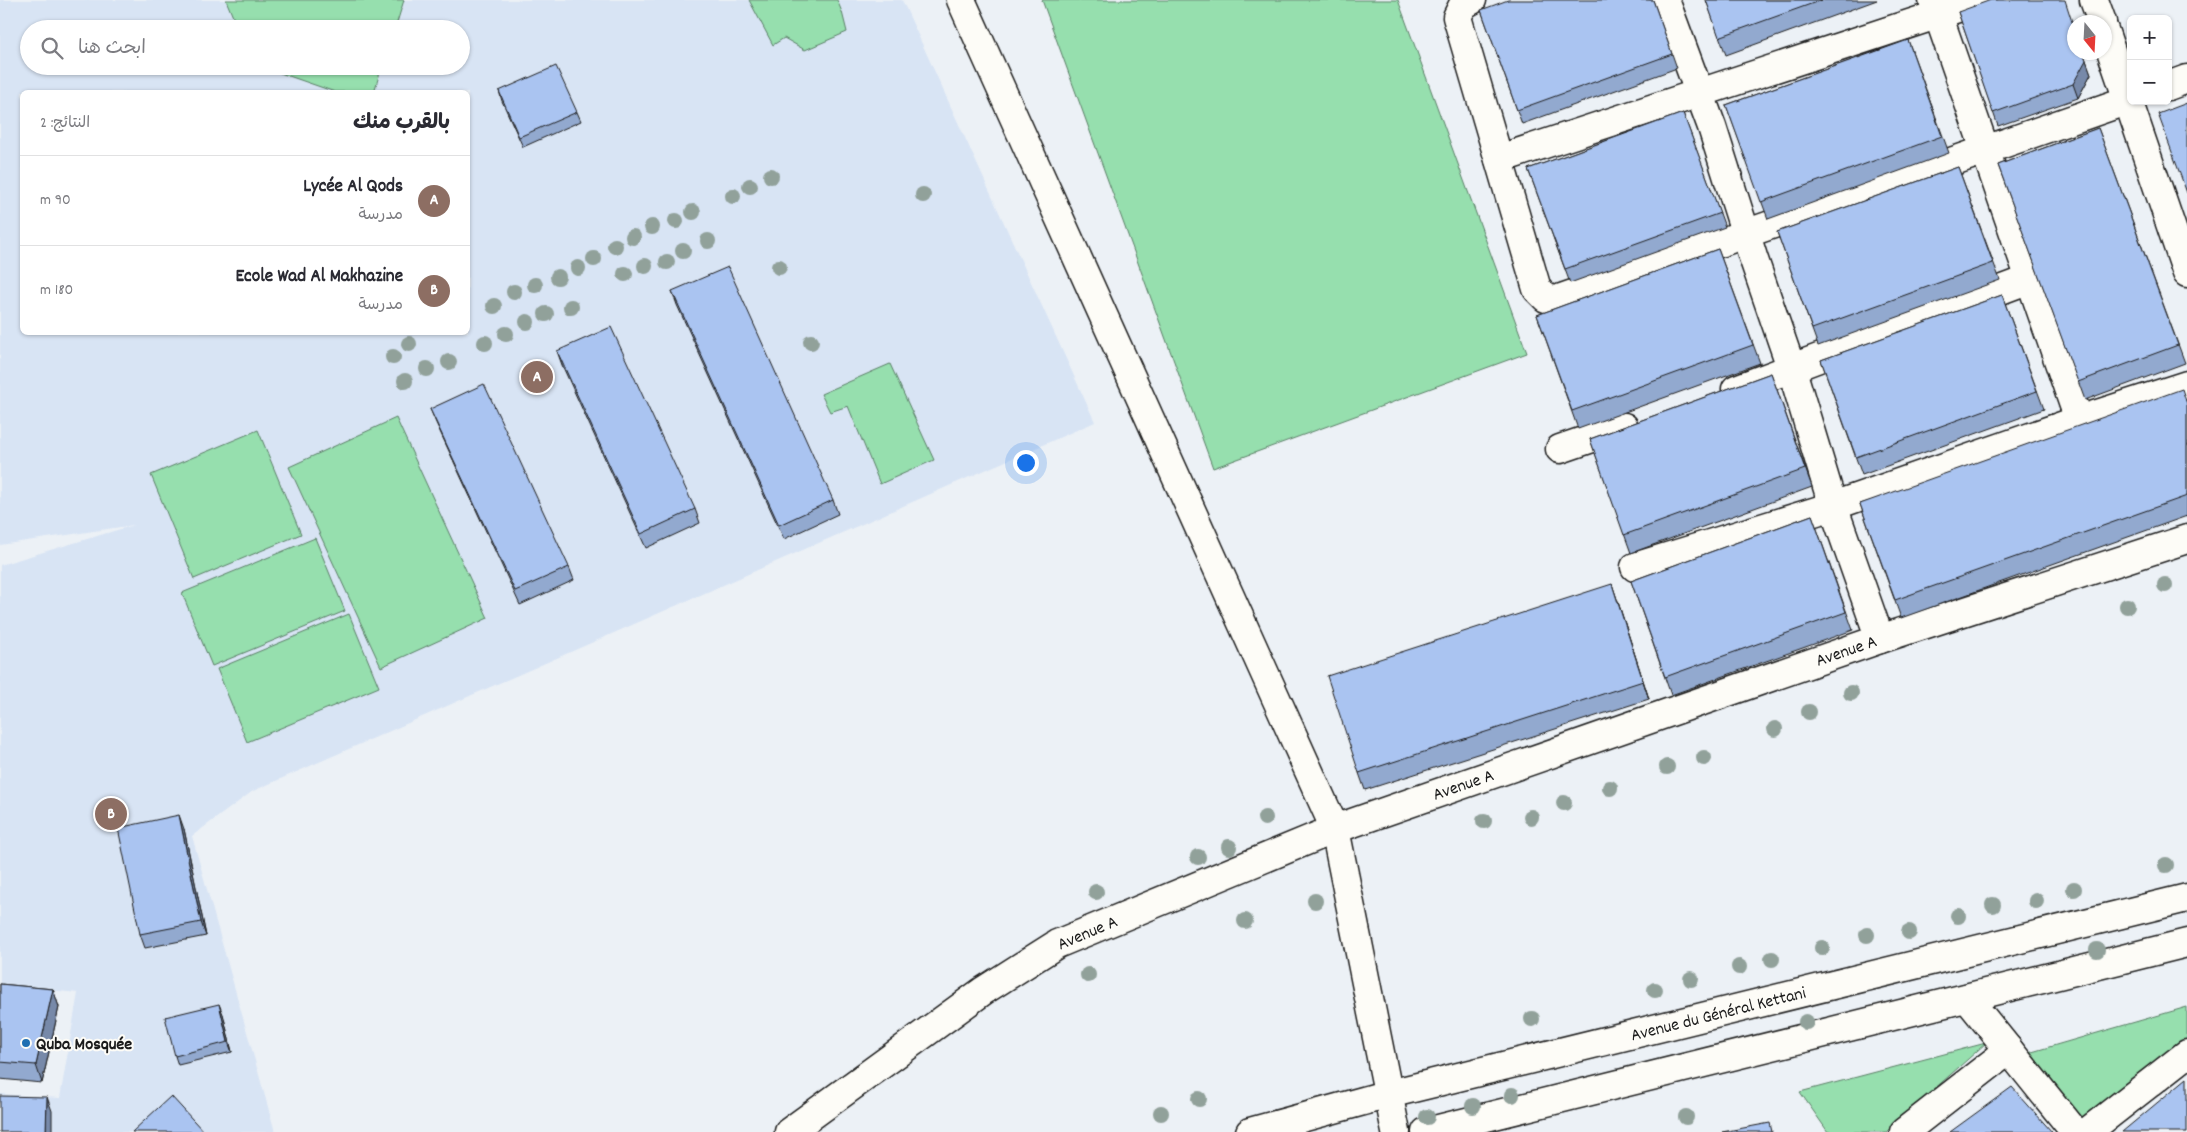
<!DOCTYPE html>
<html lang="ar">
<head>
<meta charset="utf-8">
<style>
  body { margin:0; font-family:Dekko,"Playpen Sans Arabic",sans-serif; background:#f2f2f3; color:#2b2b33; direction:rtl }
  .controls { position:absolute; right:15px; top:15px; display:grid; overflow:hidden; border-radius:8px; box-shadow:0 1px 4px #0004 }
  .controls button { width:45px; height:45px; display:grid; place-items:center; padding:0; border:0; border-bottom:1px solid #e1e1e2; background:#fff; color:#2b2b33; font:25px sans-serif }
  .compass { position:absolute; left:2067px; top:15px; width:45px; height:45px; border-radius:50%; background:#fff; box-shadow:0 1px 4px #0004; rotate:162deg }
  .you { position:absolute; left:1025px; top:462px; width:18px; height:18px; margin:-12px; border:4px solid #fff; border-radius:50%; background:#1a73e8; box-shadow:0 0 0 8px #1a73e833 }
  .badge { display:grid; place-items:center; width:32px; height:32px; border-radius:50%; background:#1f6fb2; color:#fff; font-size:16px; font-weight:700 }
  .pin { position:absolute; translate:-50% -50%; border:2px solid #fff; box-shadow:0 1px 5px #0006 }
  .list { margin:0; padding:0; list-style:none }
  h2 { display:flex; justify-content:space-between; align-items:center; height:65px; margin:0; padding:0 20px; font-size:21px }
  h2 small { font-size:16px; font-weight:400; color:#7c7c81 }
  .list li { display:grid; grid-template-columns:32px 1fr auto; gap:15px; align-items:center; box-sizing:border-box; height:90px; padding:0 20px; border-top:1px solid #e1e1e2 }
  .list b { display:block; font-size:19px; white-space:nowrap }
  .list p { margin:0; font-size:16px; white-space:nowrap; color:#7c7c81 }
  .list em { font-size:16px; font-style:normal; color:#7c7c81 }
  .icon { flex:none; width:28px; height:28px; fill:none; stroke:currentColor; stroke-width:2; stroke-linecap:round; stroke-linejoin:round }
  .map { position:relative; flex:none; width:2187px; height:1132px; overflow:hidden; direction:ltr }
  .search { position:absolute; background:#fff; box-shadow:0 1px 4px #0004; left:20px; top:20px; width:450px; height:55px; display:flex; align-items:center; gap:12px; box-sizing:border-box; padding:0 18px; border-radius:28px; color:#7c7c81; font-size:19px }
  .panel { position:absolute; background:#fff; box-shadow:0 1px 4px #0004; left:20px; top:90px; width:450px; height:245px; border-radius:8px; direction:rtl }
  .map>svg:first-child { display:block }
</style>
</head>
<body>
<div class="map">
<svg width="2187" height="1132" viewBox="0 0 2187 1132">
  <rect width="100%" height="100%" fill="#ecf1f6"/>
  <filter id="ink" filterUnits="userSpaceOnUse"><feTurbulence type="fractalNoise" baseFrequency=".02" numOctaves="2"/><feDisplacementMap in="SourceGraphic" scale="10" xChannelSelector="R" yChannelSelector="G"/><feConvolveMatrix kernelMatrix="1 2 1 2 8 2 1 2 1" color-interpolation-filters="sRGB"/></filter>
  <g filter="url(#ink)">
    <!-- built -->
    <path fill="#d8e4f4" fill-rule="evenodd" d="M0,0H902L1095,422L253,791L192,836L275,1132H0V1094L60,1098L78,993L0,985V565L134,525L0,545ZM29,29H461V66H29ZM22,92H468V332H22Z"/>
    <!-- green -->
    <g fill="#96dfae" stroke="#597e65">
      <path d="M226,0H404L395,29H238Z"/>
      <path d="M749,0H837L842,12L847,32L805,50L784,38L773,45Z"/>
      <path d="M1042,0H1398L1527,353L1213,468Z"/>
      <path d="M260,66H382L374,92H335Z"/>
      <path d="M890,364L934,460L880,484L848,406L830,412L821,394Z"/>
      <path d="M396,418L488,618L381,667L289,467Z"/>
      <path d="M258,430L301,534L194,579L151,475Z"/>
      <path d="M315,538L345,611L212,666L182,593Z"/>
      <path d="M349,614L379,687L247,742L217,669Z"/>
      <path d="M2187,1007V1053L2091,1132L2018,1056Z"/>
      <path d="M1986,1043L1886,1132H1828L1800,1092Z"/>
    </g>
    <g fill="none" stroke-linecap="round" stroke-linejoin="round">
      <defs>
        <g id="minor">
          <path d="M961,0L1335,829L1396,1132"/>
          <path d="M1472,0L1463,5L1457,17L1537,289L1546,298L1556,300L2131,99"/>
          <path d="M1665,0L1712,127L1753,257L1792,370L1833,506L1880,639"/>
          <path d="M1933,0L2079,420"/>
          <path d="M2094,0L2102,22"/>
          <path d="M2104,30L2187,273"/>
          <path d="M2168,86L2187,79"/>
          <path d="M1499,159L1982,0"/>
          <path d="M1736,389L2030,279"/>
          <path d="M1560,449L1624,427"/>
          <path d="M1635,567L1833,506L2079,420L2187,385"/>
          <path d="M1967,998L2075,1132"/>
          <path d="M789,1132L983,991L1057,944L1335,829L1880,639L2187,539"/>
          <path d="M1250,1132L1389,1094L2187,898"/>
          <path d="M1426,1132L2187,943"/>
          <path d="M1904,1132L2009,1050"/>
          <path d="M2087,1132L2187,1054"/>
        </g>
      </defs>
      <!-- minor casing -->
      <use href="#minor" stroke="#1c1c1c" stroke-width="31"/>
      <!-- minor -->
      <use href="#minor" stroke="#fdfcf7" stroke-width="28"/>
    </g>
    <!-- trees -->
    <g fill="#91a19a">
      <circle cx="771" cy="176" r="8"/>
      <circle cx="750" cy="186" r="8"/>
      <circle cx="923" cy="195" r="8"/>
      <circle cx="733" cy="196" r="8"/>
      <circle cx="693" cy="212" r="8"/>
      <circle cx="676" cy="221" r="8"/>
      <circle cx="652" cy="227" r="8"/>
      <circle cx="633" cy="237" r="8"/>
      <circle cx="708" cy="241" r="8"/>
      <circle cx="615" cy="246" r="8"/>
      <circle cx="683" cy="251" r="8"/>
      <circle cx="594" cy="259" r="8"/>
      <circle cx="667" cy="262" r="8"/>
      <circle cx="645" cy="266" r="8"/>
      <circle cx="779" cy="267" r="8"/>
      <circle cx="578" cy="268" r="8"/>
      <circle cx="625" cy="274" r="8"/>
      <circle cx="558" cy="277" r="8"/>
      <circle cx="535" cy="285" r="8"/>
      <circle cx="514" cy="292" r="8"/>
      <circle cx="494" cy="306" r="8"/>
      <circle cx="571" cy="307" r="8"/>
      <circle cx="546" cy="314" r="8"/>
      <circle cx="527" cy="322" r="8"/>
      <circle cx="506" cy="334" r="8"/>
      <circle cx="811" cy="342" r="8"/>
      <circle cx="485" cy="343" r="8"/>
      <circle cx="409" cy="344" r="8"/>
      <circle cx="393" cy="357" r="8"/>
      <circle cx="449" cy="362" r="8"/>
      <circle cx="427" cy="369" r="8"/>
      <circle cx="405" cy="381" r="8"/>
      <circle cx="2165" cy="585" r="8"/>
      <circle cx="2127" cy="606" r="8"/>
      <circle cx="1851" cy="693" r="8"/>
      <circle cx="1809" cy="712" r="8"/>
      <circle cx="1775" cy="729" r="8"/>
      <circle cx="1704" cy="758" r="8"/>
      <circle cx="1667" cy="767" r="8"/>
      <circle cx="1610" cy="788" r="8"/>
      <circle cx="1564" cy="803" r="8"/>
      <circle cx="1531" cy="817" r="8"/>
      <circle cx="1265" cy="818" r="8"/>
      <circle cx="1484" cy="821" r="8"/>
      <circle cx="1229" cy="847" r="8"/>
      <circle cx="1198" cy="857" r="8"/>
      <circle cx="2166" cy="865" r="8"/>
      <circle cx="2074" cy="889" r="8"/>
      <circle cx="1096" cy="892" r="8"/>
      <circle cx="1315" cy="901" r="8"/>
      <circle cx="2036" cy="901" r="8"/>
      <circle cx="1993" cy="905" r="8"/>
      <circle cx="1958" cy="916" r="8"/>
      <circle cx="1245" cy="921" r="8"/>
      <circle cx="1909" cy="932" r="8"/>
      <circle cx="1867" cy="935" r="8"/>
      <circle cx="1822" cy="948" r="8"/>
      <circle cx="2097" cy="950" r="8"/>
      <circle cx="1772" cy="959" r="8"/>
      <circle cx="1739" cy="967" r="8"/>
      <circle cx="1088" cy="975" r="8"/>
      <circle cx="1691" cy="979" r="8"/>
      <circle cx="1655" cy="990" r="8"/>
      <circle cx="1532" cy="1019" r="8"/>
      <circle cx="1806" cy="1022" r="8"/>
      <circle cx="1512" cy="1095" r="8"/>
      <circle cx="1199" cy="1099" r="8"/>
      <circle cx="1473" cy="1106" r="8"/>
      <circle cx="1161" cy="1113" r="8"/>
      <circle cx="1427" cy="1117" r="8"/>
      <circle cx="1686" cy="1117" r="8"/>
    </g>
    <!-- wall -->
    <g fill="#92a9cf" stroke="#1c1c1c">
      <path d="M1653,0L1677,68L1522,124L1481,10Z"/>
      <path d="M1706,0H1877L1726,55Z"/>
      <path d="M1958,12L2083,52L2091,74L2078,98L1998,126Z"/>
      <path d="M1908,40L1949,153L1768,219L1726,105Z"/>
      <path d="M499,91L577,112L581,121L523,147L502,101Z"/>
      <path d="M1683,113L1725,227L1570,283L1528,169Z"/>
      <path d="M2098,128L2185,363L2085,400L1998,165Z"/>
      <path d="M1958,167L2000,280L1818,346L1777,232Z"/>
      <path d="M1718,249L1760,363L1578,429L1537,315Z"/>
      <path d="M672,291L833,500L838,514L784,539L677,305Z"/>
      <path d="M2002,295L2044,409L1862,475L1821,360Z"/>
      <path d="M557,351L695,509L700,523L646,548L562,365Z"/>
      <path d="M1771,373L1812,487L1631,553L1590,439Z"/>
      <path d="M2187,404V516L1901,618L1860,504Z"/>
      <path d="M430,409L569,567L574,580L520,605L436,423Z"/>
      <path d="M1812,515L1853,630L1671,695L1631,581Z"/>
      <path d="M1618,602L1649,699L1365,790L1359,773Z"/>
      <path d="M184,829L206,936L145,948L140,934Z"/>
      <path d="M0,984L53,989L59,1007L42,1083L0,1079Z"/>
      <path d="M223,1014L232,1052L178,1065L175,1056Z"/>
    </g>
    <!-- shaded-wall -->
    <g fill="#7789a9" stroke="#1c1c1c">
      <path d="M2083,52L2091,74L2078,98L2073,84Z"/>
      <path d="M1612,584L1618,602L1649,699L1643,681Z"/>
      <path d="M179,815L184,829L206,936L201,922Z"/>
      <path d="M53,989L59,1007L42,1083L36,1065Z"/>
      <path d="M219,1004L223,1014L232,1052L228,1042Z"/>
      <path d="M47,1097L52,1111V1132H46Z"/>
    </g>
    <!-- building -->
    <g fill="#aac4f1" stroke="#1c1c1c">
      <path d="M1508,0H1653L1672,54L1517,110L1481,10Z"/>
      <path d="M1706,0H1822L1719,37Z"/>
      <path d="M1991,0H2065L2074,28V52H2083L2086,60L2073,84L1993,113L1958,12Z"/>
      <path d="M1908,40L1942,136L1761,202L1726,105Z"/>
      <path d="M556,66L577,112L519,137L499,91Z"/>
      <path d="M2187,103V193L2158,114Z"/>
      <path d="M1683,113L1720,213L1565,269L1528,169Z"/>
      <path d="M2098,128L2178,345L2078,382L1998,165Z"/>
      <path d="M1958,167L1993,263L1812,329L1777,232Z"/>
      <path d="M1718,249L1753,345L1572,411L1537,315Z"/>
      <path d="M728,267L833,500L779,525L672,291Z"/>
      <path d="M2002,295L2037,391L1856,457L1821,360Z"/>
      <path d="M611,327L695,509L641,534L557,351Z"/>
      <path d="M1771,373L1805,469L1624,535L1590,439Z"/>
      <path d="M484,384L569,567L515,591L430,409Z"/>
      <path d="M2182,389L2187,404V496L1895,600L1860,504Z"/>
      <path d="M1812,515L1846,612L1665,677L1631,581Z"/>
      <path d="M1612,584L1643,681L1359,773L1327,676Z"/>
      <path d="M179,815L201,922L140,934L118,828Z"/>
      <path d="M0,984L53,989L36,1065L0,1062Z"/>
      <path d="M219,1004L228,1042L175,1056L165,1017Z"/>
      <path d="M2187,1078V1132H2122Z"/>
      <path d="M2012,1087L2052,1132H1950Z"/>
      <path d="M0,1096L47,1097L46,1132H0Z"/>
      <path d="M171,1096L204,1132H132Z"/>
      <path d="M1770,1123L1772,1132H1722Z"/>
    </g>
  </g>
  <!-- markers -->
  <circle fill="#1f6fb2" stroke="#fdfcf7" stroke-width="2" cx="26" cy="1043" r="5"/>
  <g text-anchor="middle" stroke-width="4" stroke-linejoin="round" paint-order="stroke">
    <!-- street labels -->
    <g font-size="18" fill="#1c1c1c" stroke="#fdfcf7">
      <text transform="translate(1846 650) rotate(-19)" y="6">Avenue A</text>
      <text transform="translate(1463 784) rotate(-19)" y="6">Avenue A</text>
      <text transform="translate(1087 932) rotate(-23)" y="6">Avenue A</text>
      <text transform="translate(1718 1013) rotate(-14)" y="6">Avenue du Général Kettani</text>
    </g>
    <!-- poi labels -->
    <g font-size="18" font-weight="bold" fill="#1c1c1c" stroke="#fdfcf7" text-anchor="start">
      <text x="36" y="1049">Quba Mosquée</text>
    </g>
  </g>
</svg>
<div class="controls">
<button>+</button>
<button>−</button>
</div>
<svg class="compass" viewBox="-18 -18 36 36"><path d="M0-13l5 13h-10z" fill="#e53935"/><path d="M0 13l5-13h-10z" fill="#7c7c81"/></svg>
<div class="you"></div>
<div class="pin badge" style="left:537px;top:377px;background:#8d6e63">A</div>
<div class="pin badge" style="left:111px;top:814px;background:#8d6e63">B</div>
<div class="search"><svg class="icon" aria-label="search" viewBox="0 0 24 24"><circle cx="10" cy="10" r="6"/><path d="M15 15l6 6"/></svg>ابحث هنا</div>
<section class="panel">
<h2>بالقرب منك<small>النتائج: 2</small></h2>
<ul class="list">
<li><span class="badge" style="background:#8d6e63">A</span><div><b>Lycée Al Qods</b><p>مدرسة</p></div><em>90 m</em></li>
<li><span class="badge" style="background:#8d6e63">B</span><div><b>Ecole Wad Al Makhazine</b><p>مدرسة</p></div><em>180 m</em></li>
</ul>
</section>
</div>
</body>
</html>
